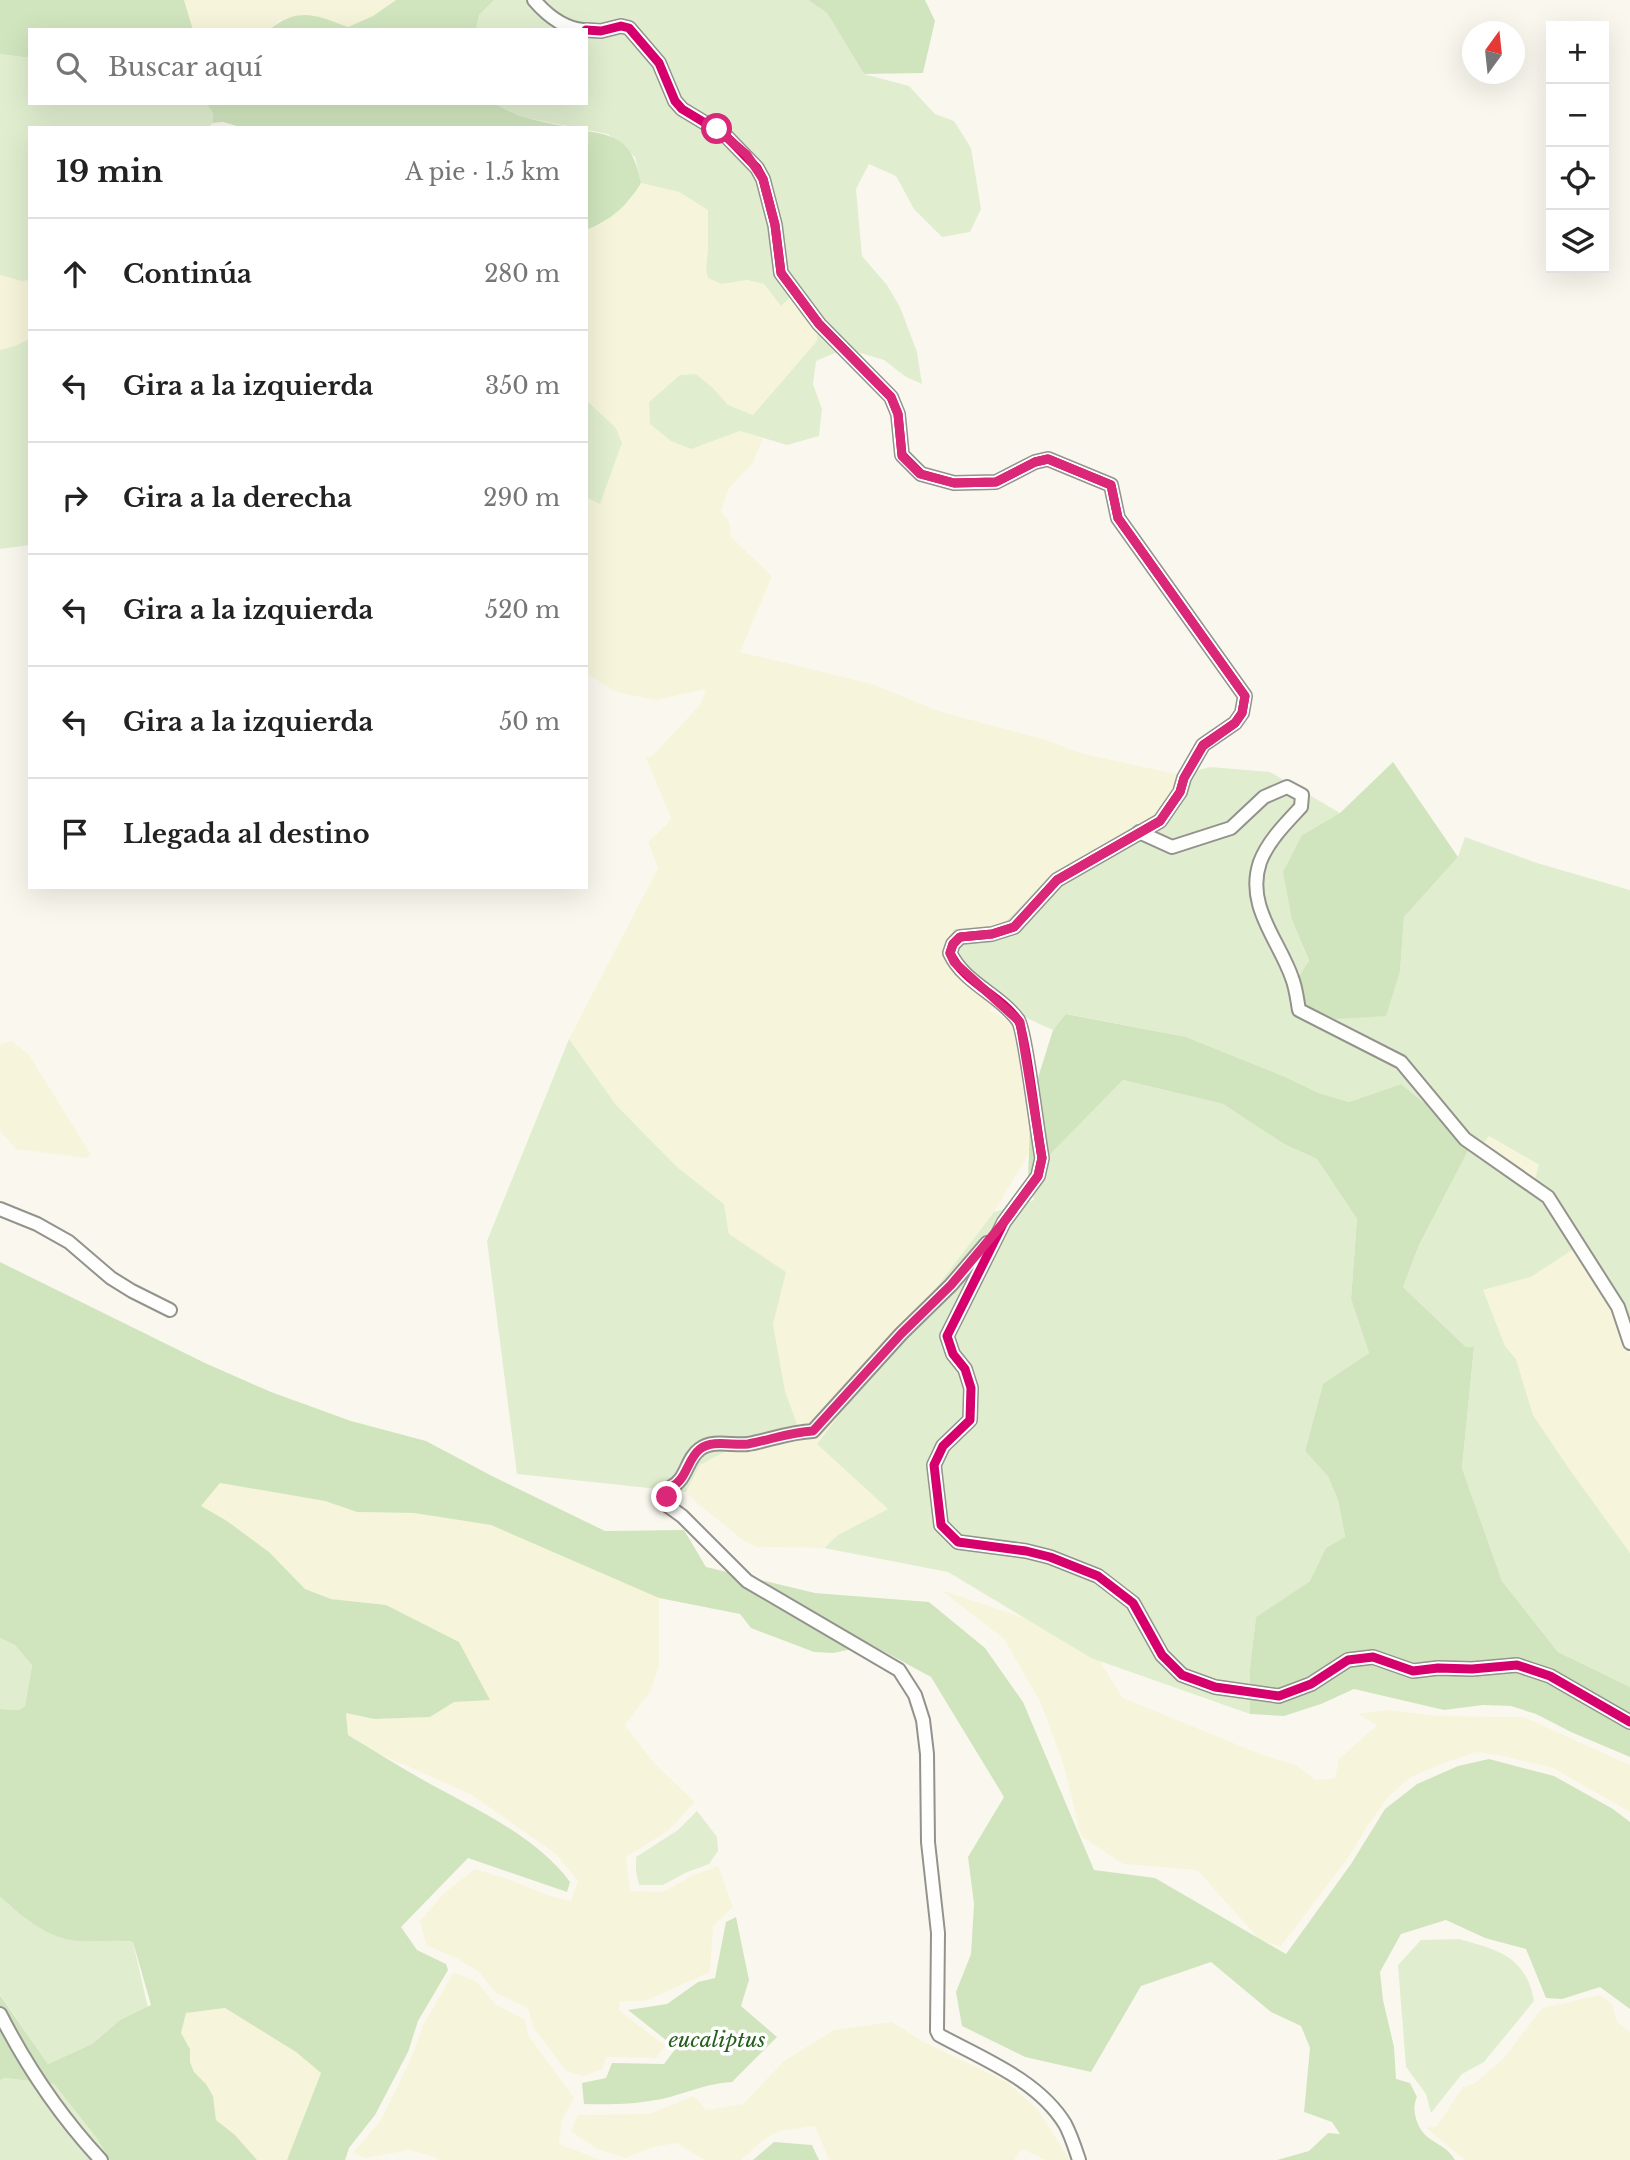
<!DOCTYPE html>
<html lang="es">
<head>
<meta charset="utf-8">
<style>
  body { margin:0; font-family:"Libre Baskerville",serif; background:#f6f6f6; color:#222 }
  .controls { position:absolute; right:21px; top:21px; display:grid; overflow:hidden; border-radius:0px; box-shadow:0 7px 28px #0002 }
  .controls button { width:63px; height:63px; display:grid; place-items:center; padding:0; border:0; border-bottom:2px solid #e0e0e0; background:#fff; color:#222; font:35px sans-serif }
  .compass { position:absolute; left:1462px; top:21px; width:63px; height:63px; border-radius:50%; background:#fff; box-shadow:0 7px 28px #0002; rotate:15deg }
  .stop { position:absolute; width:21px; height:21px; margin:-16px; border:5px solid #db2777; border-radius:50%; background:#fff }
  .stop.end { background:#db2777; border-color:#fff; box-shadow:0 2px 7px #0008 }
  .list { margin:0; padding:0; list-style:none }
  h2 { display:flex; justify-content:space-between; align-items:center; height:91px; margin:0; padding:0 28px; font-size:30px }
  h2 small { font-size:23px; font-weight:400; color:#767676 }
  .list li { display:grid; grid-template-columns:46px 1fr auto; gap:21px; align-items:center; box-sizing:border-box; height:112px; padding:0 28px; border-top:2px solid #e0e0e0 }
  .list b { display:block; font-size:26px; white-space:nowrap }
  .list em { font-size:23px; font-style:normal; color:#767676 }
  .icon { flex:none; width:38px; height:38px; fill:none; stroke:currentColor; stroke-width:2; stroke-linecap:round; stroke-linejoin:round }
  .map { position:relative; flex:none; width:1630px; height:2160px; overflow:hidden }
  .search { position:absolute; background:#fff; box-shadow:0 7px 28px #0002; left:28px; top:28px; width:560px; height:77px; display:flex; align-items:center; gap:18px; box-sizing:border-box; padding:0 24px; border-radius:0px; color:#767676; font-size:26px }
  .panel { position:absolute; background:#fff; box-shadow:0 7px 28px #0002; left:28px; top:126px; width:560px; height:763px; border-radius:0px }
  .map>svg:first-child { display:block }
</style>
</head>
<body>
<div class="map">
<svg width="1630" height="2160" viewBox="0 0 1630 2160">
  <rect width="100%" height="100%" fill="#faf8ee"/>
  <!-- farmland -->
  <g fill="#f6f5db">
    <path d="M184,0H396V1L373,16L347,27L280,20L269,30H193Z"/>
    <path d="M641,183L679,192L708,210V250L706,267L722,284L747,280L764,284L781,306L789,297L817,329V341L753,415L728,405L714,389L690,449L740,431L763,439L752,464L729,488L721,511L729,522L731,537L772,576L740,652L872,684L938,711L1046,740L1080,753L1180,775L1169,802L1154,821L1111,842L1078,864L1052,875L1005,922L986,930L996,1003L989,1011L1013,1021L1032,1148L994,1212L818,1443L889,1509L838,1535L824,1548L756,1547L743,1540L697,1503L686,1492L700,1465L732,1448L798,1430L785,1391L773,1323L785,1272L729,1234L724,1204L677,1167L616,1105L569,1039L658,868L648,842L667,824L671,818L646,758L653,755L700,705L706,689L656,700L616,692L586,673V497L600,504L622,443L616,428L586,400V230L602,224L630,200Z"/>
    <path d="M0,275L21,281L30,280V339L15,347L0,350Z"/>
    <path d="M12,1041L29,1055L91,1155L86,1158L16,1149L0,1131V1044Z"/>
    <path d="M1489,1136L1539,1166L1534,1182L1481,1148Z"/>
    <path d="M1575,1248L1599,1283L1630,1354V1553L1570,1470L1533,1415L1516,1359L1505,1346L1482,1289L1531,1277Z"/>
    <path d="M220,1483L325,1501L357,1512L414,1513L491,1525L659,1598V1665L651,1690L625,1725L654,1763L695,1802L668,1831L626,1857L630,1891L663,1892L693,1875L718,1866L733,1907L713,1926L710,1972L645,2001H620L619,2010L665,2046L656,2058L606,2057L603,2069L584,2076L566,2071L533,2027L528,2008L496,1993L479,1972L458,1959L426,1945L420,1921L443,1894L475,1869L511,1880L549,1896L571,1901L578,1881L556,1854L472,1795L380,1754L348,1735L346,1713L374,1719L430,1717L454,1702L490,1700L386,1605L331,1599L305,1589L269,1552L201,1506Z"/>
    <path d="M941,1590L1086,1639L1123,1698L1260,1754L1296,1765L1315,1780L1335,1778L1339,1759L1377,1725L1358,1714L1387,1710L1437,1716L1524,1717L1630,1765V1812L1553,1768L1499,1755L1476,1752L1441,1764L1411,1777L1388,1797L1366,1828L1351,1854L1281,1946L1261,1941L1197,1870L1123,1864L1081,1836L1063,1763L1040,1701L1004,1639Z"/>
    <path d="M454,1972L477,1982L495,2004L525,2020L528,2035L574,2098L562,2120L559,2144L601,2160H439L435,2157L409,2150L365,2158L353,2153L381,2120L412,2056L423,2025Z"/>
    <path d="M1600,1995L1612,2004L1617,2022L1630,2032V2160H1465L1426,2128L1437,2126L1463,2087L1475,2083L1504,2058L1542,2008Z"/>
    <path d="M225,2008L296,2052L321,2073L287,2160H257L235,2135L216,2120L213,2096L206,2084L194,2072L190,2062V2049L181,2033L186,2013Z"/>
    <path d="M892,2022L922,2041L1009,2083L1037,2109L1070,2160H1046L1022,2149L1014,2160H829L815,2126L779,2131L763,2140L741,2160H705L676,2143L653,2147L625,2158L597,2149L571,2131L578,2115L649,2114L694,2096L706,2110L743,2104L784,2061L834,2030Z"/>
  </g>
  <!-- green -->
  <g fill="#e0eecf">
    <path d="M494,0H808L827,13L864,74L909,86L935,114L954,121L971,148L981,209L970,232L942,237L914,209L896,176L869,164L856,189L862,256L887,285L900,307L917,352L922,384L906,377L884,360L857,352L842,339L799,289L781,306L764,284L747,280L722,284L708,278L706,267L708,250V210L679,192L641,183L635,157L608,134L527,118L504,110L494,103H586V30H476L479,15Z"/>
    <path d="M0,54L30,58V103H206L213,113V123L207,128H30V280L21,281L0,275Z"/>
    <path d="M817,329L837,352L816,361L813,384L822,409L819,436L787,445L740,431L691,449L671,441L650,424L649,402L680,375L696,374L714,389L728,405L753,415L817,341Z"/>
    <path d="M30,339V545L0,549V350L15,346Z"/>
    <path d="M586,400L616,428L622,443L600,504L586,497Z"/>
    <path d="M1210,767L1270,772L1340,813L1302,835L1292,920L1309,962L1291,989L1400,971L1404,917L1458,857L1465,837L1537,863L1630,890V1335L1534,1182L1539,1165L1489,1136L1480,1148L1401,1084L1349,1102L1319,1093L1283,1076L1186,1037L1067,1014L1053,1030C1007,1009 972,994 941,952L954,929L986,930L1005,922L1052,875L1078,864L1111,842L1154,821L1169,802L1180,775Z"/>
    <path d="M569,1039L616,1105L677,1167L724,1204L729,1234L786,1272L773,1324L785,1391L799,1430L732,1448L700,1465L686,1492L517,1474L487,1241Z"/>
    <path d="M1123,1080L1223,1104L1284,1144L1317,1159L1357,1219L1351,1299L1369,1353L1323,1385L1305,1451L1328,1475L1338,1500L1345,1538L1310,1581L1256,1617L1250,1668V1714L1091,1658L948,1572L824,1548L838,1535L888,1509L817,1444L994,1212L1034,1200L1028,1177Z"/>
    <path d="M1469,1149L1483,1160L1542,1198L1575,1248L1531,1277L1483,1290L1505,1346L1516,1359L1533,1415L1570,1470L1630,1553V1687L1558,1652L1502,1581L1462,1468L1474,1348L1466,1347L1403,1287L1419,1245Z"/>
    <path d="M0,1638L15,1645L32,1664L25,1706L19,1710L0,1709Z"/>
    <path d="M697,1811L717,1837L718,1851L709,1864L685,1873L663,1885H639L636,1871V1857L678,1830Z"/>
    <path d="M0,1897L10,1906L114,1940L133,1942L148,2008L120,2020L92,2044L48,2064L0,1994Z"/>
    <path d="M1459,1939C1498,1950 1526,1956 1534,2001L1484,2062L1462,2074L1431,2113L1426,2094L1406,2067L1398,1965L1421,1940Z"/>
    <path d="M5,2078L54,2084L96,2137L110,2160H0V2080Z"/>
  </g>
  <!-- forest -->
  <g fill="#d0e5be">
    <path d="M0,0H184L193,30H30V58L0,54Z"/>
    <path d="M396,0H494L479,15L476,30H269C298,6 316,15 348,27L373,16Z"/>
    <path d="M808,0H925L935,21L923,73L864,74L827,13Z"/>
    <path d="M206,103H494C517,119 547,122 573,128H244L223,122L213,123V113Z"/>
    <path d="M586,131C624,136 633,147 641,183C628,205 610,221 586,230Z"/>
    <path d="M1393,762L1458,857L1404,917L1400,971L1386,1016L1336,1019L1301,1009L1291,989L1309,961L1292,920L1283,872L1302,835L1340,813Z"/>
    <path d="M1066,1014L1186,1037L1283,1076L1319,1093L1349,1102L1401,1084L1458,1130L1469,1149L1419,1245L1403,1287L1466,1347H1474L1462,1468L1502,1581L1558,1652L1630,1687V1757L1571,1732L1536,1714L1511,1706L1483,1705L1444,1710L1354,1689L1321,1704L1284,1716L1250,1714V1668L1256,1617L1310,1581L1326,1548L1345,1537L1338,1500L1328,1476L1305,1451L1323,1384L1369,1353L1351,1299L1357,1219L1317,1159L1284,1144L1223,1104L1123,1080L1028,1177L1031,1100L1053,1030Z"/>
    <path d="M0,1262L205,1363L271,1392L351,1421L426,1441L494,1477L605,1531L684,1530L706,1567L815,1593L929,1602L985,1648L1023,1702L1094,1870L1155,1878L1286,1954L1351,1864L1385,1809L1417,1784L1458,1766L1489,1759L1554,1776L1613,1809L1630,1822V2009L1600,1987L1562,1999L1546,1998L1526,1949L1485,1938L1446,1920L1401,1934L1380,1972L1383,2000L1394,2047L1396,2079L1410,2083L1417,2097C1414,2104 1414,2107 1415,2114C1421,2145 1443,2139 1455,2160H1277L1309,2151L1328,2133L1340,2134L1332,2122L1304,2112L1310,2048L1301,2026L1271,2012L1211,1962L1141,1986L1091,2072L1025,2057L962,2026L956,1992L971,1954L974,1904L968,1857L1004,1797L931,1677L872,1645L833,1653L814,1652L751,1628L740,1614L659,1598L491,1525L414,1513L357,1512L325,1501L220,1483L201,1506L227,1521L269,1552L305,1589L331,1599L386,1605L459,1642L490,1700L454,1702L430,1717L374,1719L346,1713L348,1735C372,1749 395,1764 418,1777C468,1806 535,1834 570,1882L567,1892L468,1858L401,1927L417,1950L446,1964L448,1970L418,2021L408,2052L375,2115L349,2148L345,2160H287L321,2073L296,2052L225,2008L186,2013L181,2033L190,2049V2062L194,2072L206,2084L213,2096L216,2120L235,2135L257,2160H110L96,2137L54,2084L5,2078L0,2080V1995L48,2064L92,2044L120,2020L151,2005L133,1942C112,1939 91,1943 71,1940C43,1935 21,1915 0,1897V1709L19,1710L25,1706L32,1665L15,1645L0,1638Z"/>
    <path d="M736,1917L749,1980L741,2006L777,2037L732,2082C704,2084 688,2093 662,2099C635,2104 611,2105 584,2104L582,2083L606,2078L612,2063L664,2064L676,2048L628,2010L667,2004L698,1982L715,1978L726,1922Z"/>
    <path d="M774,2142L812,2145L819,2160H753Z"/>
  </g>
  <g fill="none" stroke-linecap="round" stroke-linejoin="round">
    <defs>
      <g id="minor">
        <path d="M534,0C546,14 563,28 583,30"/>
        <path d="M586,30L601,31L621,26L629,28L659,63L675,101L682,109L725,135L757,168L763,179L775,225L781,273L819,324L891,397L898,414L902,455L921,474L954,483L996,482L1035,462L1048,459L1111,485L1118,518L1245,696L1242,713L1235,723L1203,745L1184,778L1180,792L1160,821L1057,880L1014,927L992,934L960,937L953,944L950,953C964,983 999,994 1018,1020C1025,1029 1038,1138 1042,1158L1038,1176L1004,1222L947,1336L953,1354L965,1369L971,1388L970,1420L943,1446L934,1465L941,1525L958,1542L1026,1551L1050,1557L1098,1576L1133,1603L1162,1655L1182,1675L1215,1687L1279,1696L1311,1684L1348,1660L1373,1657L1413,1671L1438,1668L1472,1669L1517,1665L1550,1676L1630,1722"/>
        <path d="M1139,832L1172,847L1231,828L1264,797L1287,787L1302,795L1301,807C1286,823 1268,841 1260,862C1245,906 1279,940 1292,978C1296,988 1297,999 1299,1010L1401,1062L1465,1139L1548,1197L1618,1307L1630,1343"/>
        <path d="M0,1209L37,1224L69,1242L111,1278L132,1291L170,1310"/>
        <path d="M987,1243L951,1285L901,1334L813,1431C790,1432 770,1440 748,1444C733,1446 713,1439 700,1449C686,1459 687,1480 671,1487L667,1497L668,1506L682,1516L747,1581L899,1670L915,1695L923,1720L927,1754L928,1842L938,1933L937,2031L939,2035C983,2059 1038,2080 1065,2124C1071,2135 1075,2148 1079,2160"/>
        <path d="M0,2014C27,2067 60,2116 101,2160"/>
      </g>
    </defs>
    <!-- minor casing -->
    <use href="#minor" stroke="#93928d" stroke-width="16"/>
    <!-- minor -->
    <use href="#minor" stroke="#fefefc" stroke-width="12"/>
    <defs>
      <path id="cycleway" d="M586,30L601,31L621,26L629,28L659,63L675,101L682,109L725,135L757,168L763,179L775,225L781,273L819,324L891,397L898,414L902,455L921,474L954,483L996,482L1035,462L1048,459L1111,485L1118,518L1245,696L1242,713L1235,723L1203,745L1184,778L1180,792L1160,821L1057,880L1014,927L992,934L960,937L953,944L950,953C964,983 999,994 1018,1020C1025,1029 1038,1138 1042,1158L1038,1176L1004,1222L947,1336L953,1354L965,1369L971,1388L970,1420L943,1446L934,1465L941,1525L958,1542L1026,1551L1050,1557L1098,1576L1133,1603L1162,1655L1182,1675L1215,1687L1279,1696L1311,1684L1348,1660L1373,1657L1413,1671L1438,1668L1472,1669L1517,1665L1550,1676L1630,1722"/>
    </defs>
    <!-- cycleway casing -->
    <use href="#cycleway" stroke="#fff" stroke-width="13"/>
    <!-- cycleway -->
    <use href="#cycleway" stroke="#d6006c" stroke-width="9"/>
  </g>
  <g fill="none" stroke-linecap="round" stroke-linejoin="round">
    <!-- route -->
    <path stroke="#db2777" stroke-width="9" d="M667,1497L671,1487C687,1480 687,1459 700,1449C713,1439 733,1446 748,1444C770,1440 790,1432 813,1431L901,1334L951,1285L1004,1222L1038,1176L1042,1158L1020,1022L954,962L950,953L953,944L960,937L992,934L1014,927L1057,880L1160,821L1180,792L1184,778L1203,746L1235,723L1242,713L1245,696L1118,518L1111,485L1048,459L1035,462L996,482L954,483L920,474L902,456L898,414L891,397L819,324L781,273L775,225L763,179L747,155L717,129"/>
  </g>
  <g text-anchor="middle" stroke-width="7" stroke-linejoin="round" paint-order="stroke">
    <!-- park labels -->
    <g font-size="21" font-style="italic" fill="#275f1f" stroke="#fff">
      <text x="717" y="2047">eucaliptus</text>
    </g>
  </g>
</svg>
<div class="controls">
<button>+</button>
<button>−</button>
<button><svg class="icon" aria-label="locate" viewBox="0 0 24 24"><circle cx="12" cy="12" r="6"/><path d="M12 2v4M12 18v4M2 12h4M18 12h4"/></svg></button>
<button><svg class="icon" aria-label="layers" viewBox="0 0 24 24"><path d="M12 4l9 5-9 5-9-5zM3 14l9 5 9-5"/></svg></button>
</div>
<svg class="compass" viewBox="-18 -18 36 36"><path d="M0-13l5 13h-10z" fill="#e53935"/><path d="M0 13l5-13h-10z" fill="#767676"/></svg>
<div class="stop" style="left:717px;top:129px"></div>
<div class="stop end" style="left:667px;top:1497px"></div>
<div class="search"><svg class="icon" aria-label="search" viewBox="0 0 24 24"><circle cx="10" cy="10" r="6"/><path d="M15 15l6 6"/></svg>Buscar aquí</div>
<section class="panel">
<h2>19 min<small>A pie · 1.5 km</small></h2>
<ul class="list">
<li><svg class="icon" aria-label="ahead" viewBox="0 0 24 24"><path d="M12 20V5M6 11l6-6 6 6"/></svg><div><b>Continúa</b></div><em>280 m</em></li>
<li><svg class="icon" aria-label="left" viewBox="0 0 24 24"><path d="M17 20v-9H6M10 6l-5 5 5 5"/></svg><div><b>Gira a la izquierda</b></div><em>350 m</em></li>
<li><svg class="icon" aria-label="right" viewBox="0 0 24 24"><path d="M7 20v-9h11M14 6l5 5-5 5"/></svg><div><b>Gira a la derecha</b></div><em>290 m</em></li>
<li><svg class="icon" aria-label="left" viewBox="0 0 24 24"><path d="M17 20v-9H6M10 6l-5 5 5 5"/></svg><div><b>Gira a la izquierda</b></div><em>520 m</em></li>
<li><svg class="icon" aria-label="left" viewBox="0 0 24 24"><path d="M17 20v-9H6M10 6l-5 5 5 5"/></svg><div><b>Gira a la izquierda</b></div><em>50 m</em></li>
<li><svg class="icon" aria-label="arrive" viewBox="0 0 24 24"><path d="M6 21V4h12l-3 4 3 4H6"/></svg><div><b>Llegada al destino</b></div></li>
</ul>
</section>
</div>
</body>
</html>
